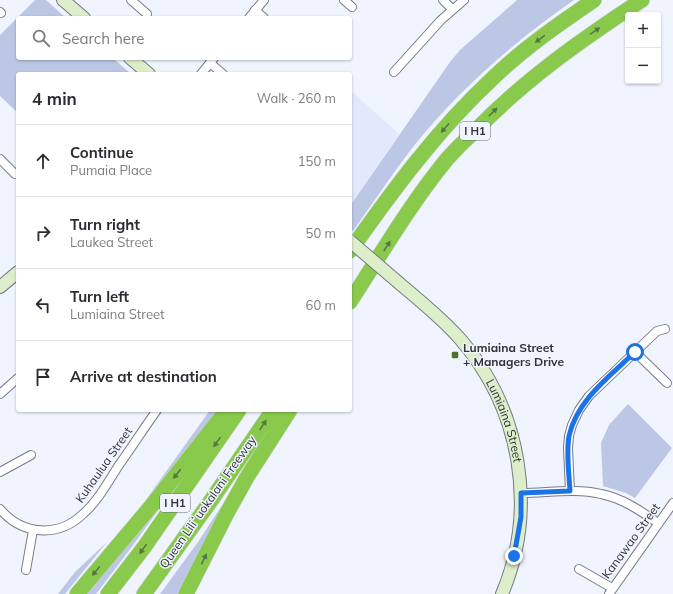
<!DOCTYPE html>
<html lang="en">
<head>
<meta charset="utf-8">
<style>
  body { margin:0; font-family:Mulish,sans-serif; background:#f2f2f3; color:#2b2b33 }
  .controls { position:absolute; right:12px; top:12px; display:grid; overflow:hidden; border-radius:4px; box-shadow:0 1px 3px #0004 }
  .controls button { width:36px; height:36px; display:grid; place-items:center; padding:0; border:0; border-bottom:1px solid #e1e1e2; background:#fff; color:#2b2b33; font:20px sans-serif }
  .stop { position:absolute; width:12px; height:12px; margin:-9px; border:3px solid #1a73e8; border-radius:50%; background:#fff }
  .stop.end { background:#1a73e8; border-color:#fff; box-shadow:0 1px 4px #0008 }
  .list { margin:0; padding:0; list-style:none }
  h2 { display:flex; justify-content:space-between; align-items:center; height:52px; margin:0; padding:0 16px; font-size:17px }
  h2 small { font-size:13px; font-weight:400; color:#7c7c81 }
  .list li { display:grid; grid-template-columns:26px 1fr auto; gap:12px; align-items:center; box-sizing:border-box; height:72px; padding:0 16px; border-top:1px solid #e1e1e2 }
  .list b { display:block; font-size:15px; white-space:nowrap }
  .list p { margin:0; font-size:13px; white-space:nowrap; color:#7c7c81 }
  .list em { font-size:13px; font-style:normal; color:#7c7c81 }
  .icon { flex:none; width:22px; height:22px; fill:none; stroke:currentColor; stroke-width:2; stroke-linecap:round; stroke-linejoin:round }
  .map { position:relative; flex:none; width:673px; height:594px; overflow:hidden }
  .search { position:absolute; background:#fff; box-shadow:0 1px 3px #0004; left:16px; top:16px; width:336px; height:44px; display:flex; align-items:center; gap:10px; box-sizing:border-box; padding:0 14px; border-radius:4px; color:#7c7c81; font-size:15px }
  .panel { position:absolute; background:#fff; box-shadow:0 1px 3px #0004; left:16px; top:72px; width:336px; height:340px; border-radius:4px }
  .map>svg:first-child { display:block }
</style>
</head>
<body>
<div class="map">
<svg width="673" height="594" viewBox="0 0 673 594">
  <rect width="100%" height="100%" fill="#f0f4fe"/>
  <!-- built -->
  <path fill="#e2e9fd" d="M350,90L399,134L350,206Z"/>
  <!-- green -->
  <g fill="#bcc7e5">
    <path d="M35,0H46L66,18H18V58H113L131,74H18V113L0,96V35Z"/>
    <path d="M517,0H574C515,41 458,90 413,147C392,174 373,203 353,231L350,228V206L450,62L460,50Z"/>
    <path d="M628,404L672,448L635,498L626,493L603,486L601,443L609,425Z"/>
    <path d="M210,410H218L133,518Z"/>
    <path d="M243,473L183,594H160L198,542Z"/>
    <path d="M178,483L128,552L96,594H83Z"/>
    <path d="M107,542L65,594H58L75,572Z"/>
  </g>
  <g fill="none" stroke-linecap="round" stroke-linejoin="round">
    <defs>
      <g id="street">
        <path d="M131,0L147,14"/>
        <path d="M344,0L352,7"/>
        <path d="M443,0L452,9"/>
        <path d="M255,10L264,18"/>
        <path d="M0,12L1,13"/>
        <path d="M249,18L264,0"/>
        <path d="M210,63L223,74"/>
        <path d="M394,72L441,20L464,0"/>
        <path d="M201,74L214,58"/>
        <path d="M0,159L15,174"/>
        <path d="M635,352L667,383"/>
        <path d="M0,394L18,378"/>
        <path d="M0,472L31,455"/>
        <path d="M570,491L568,448L569,436L572,425L579,410L589,396L657,331L665,329"/>
        <path d="M521,493C548,493 575,488 601,494C622,498 641,511 658,523"/>
        <path d="M0,509C22,535 58,538 83,514C98,501 108,482 119,465C132,447 144,428 157,410"/>
        <path d="M579,569L612,588"/>
        <path d="M26,570L33,530"/>
        <path d="M609,594L673,503"/>
      </g>
      <g id="secondary">
        <path d="M63,0L84,18"/>
        <path d="M130,58L149,74"/>
        <path id="s1" d="M399,283C420,301 443,319 461,340C521,410 538,509 502,594"/>
        <path d="M0,287L18,272"/>
      </g>
      <g id="highway">
        <path d="M350,251C393,190 438,129 493,78C524,48 559,24 594,0"/>
        <path d="M350,302C381,254 411,203 447,159C455,150 464,141 473,133C524,80 581,40 642,0"/>
        <path d="M77,594L153,504L227,410"/>
        <path d="M108,594L145,546L239,410"/>
        <path d="M144,594L210,502L273,410"/>
        <path d="M186,594L227,513L247,477L290,410"/>
      </g>
    </defs>
    <!-- street casing -->
    <use href="#street" stroke="#767a86" stroke-width="10"/>
    <!-- secondary casing -->
    <use href="#secondary" stroke="#767a86" stroke-width="14"/>
    <!-- highway casing -->
    <use href="#highway" stroke="#d1d2d3" stroke-width="16"/>
    <!-- street -->
    <use href="#street" stroke="#fff" stroke-width="8"/>
    <!-- secondary -->
    <use href="#secondary" stroke="#dcefca" stroke-width="12"/>
    <!-- highway -->
    <use href="#highway" stroke="#89ca4d" stroke-width="15"/>
    <defs>
      <path id="secondary-bridge" d="M350,241L399,283"/>
    </defs>
    <!-- secondary-bridge casing -->
    <use href="#secondary-bridge" stroke="#767a86" stroke-width="14" stroke-linecap="butt"/>
    <!-- secondary-bridge -->
    <use href="#secondary-bridge" stroke="#dcefca" stroke-width="12"/>
  </g>
  <!-- one-way arrows -->
  <defs><path id="oneway-solid" d="M-6-.8H1V-3.2L6.5 0L1 3.2V.8H-6Z"/></defs>
  <g fill="#587641">
    <use href="#oneway-solid" transform="translate(595 31) rotate(-35)"/>
    <use href="#oneway-solid" transform="translate(540 39) rotate(144)"/>
    <use href="#oneway-solid" transform="translate(493 112) rotate(-45)"/>
    <use href="#oneway-solid" transform="translate(445 128) rotate(131)"/>
    <use href="#oneway-solid" transform="translate(387 246) rotate(-57)"/>
    <use href="#oneway-solid" transform="translate(263 425) rotate(-56)"/>
    <use href="#oneway-solid" transform="translate(217 442) rotate(125)"/>
    <use href="#oneway-solid" transform="translate(177 474) rotate(129)"/>
    <use href="#oneway-solid" transform="translate(143 549) rotate(126)"/>
    <use href="#oneway-solid" transform="translate(204 559) rotate(-64)"/>
    <use href="#oneway-solid" transform="translate(96 571) rotate(129)"/>
  </g>
  <g fill="none" stroke-linecap="round" stroke-linejoin="round">
    <!-- route -->
    <path stroke="#1a73e8" stroke-width="5" d="M514,556L521,517V493L570,491C569,473 566,453 569,436C577,400 610,376 635,352"/>
  </g>
  <!-- markers -->
  <rect fill="#4d722c" stroke="#f0f4fe" stroke-width="1.5" x="451" y="351" width="8" height="8" rx="2"/>
  <g text-anchor="middle" stroke-width="3" stroke-linejoin="round" paint-order="stroke">
    <!-- shield labels -->
    <g fill="#f0f4fe" stroke="#6a6c73" stroke-width="1">
      <rect x="460" y="122" width="30" height="18" rx="3"/>
      <rect x="160" y="494" width="30" height="18" rx="3"/>
    </g>
    <g font-size="11" font-weight="bold" fill="#303237">
      <text x="475" y="135">I H1</text>
      <text x="175" y="507">I H1</text>
    </g>
    <!-- poi labels -->
    <g font-size="12" font-weight="bold" fill="#303237" stroke="#f0f4fe" text-anchor="start">
      <text x="463" y="352">Lumiaina Street<tspan x="463" dy="14">+ Managers Drive</tspan></text>
    </g>
    <!-- street labels -->
    <g font-size="12" fill="#303237" stroke="#f0f4fe">
      <text dy="4" stroke="none"><textPath href="#s1" startOffset="177">Lumiaina Street</textPath></text>
      <text transform="translate(104 465) rotate(-55)" y="4">Kuhaulua Street</text>
      <text transform="translate(208 502) rotate(-55)" y="4">Queen Liliʻuokalani Freeway</text>
      <text transform="translate(631 541) rotate(-54)" y="4">Kanawao Street</text>
    </g>
  </g>
</svg>
<div class="controls">
<button>+</button>
<button>−</button>
</div>
<div class="stop" style="left:635px;top:352px"></div>
<div class="stop end" style="left:514px;top:556px"></div>
<div class="search"><svg class="icon" aria-label="search" viewBox="0 0 24 24"><circle cx="10" cy="10" r="6"/><path d="M15 15l6 6"/></svg>Search here</div>
<section class="panel">
<h2>4 min<small>Walk · 260 m</small></h2>
<ul class="list">
<li><svg class="icon" aria-label="ahead" viewBox="0 0 24 24"><path d="M12 20V5M6 11l6-6 6 6"/></svg><div><b>Continue</b><p>Pumaia Place</p></div><em>150 m</em></li>
<li><svg class="icon" aria-label="right" viewBox="0 0 24 24"><path d="M7 20v-9h11M14 6l5 5-5 5"/></svg><div><b>Turn right</b><p>Laukea Street</p></div><em>50 m</em></li>
<li><svg class="icon" aria-label="left" viewBox="0 0 24 24"><path d="M17 20v-9H6M10 6l-5 5 5 5"/></svg><div><b>Turn left</b><p>Lumiaina Street</p></div><em>60 m</em></li>
<li><svg class="icon" aria-label="arrive" viewBox="0 0 24 24"><path d="M6 21V4h12l-3 4 3 4H6"/></svg><div><b>Arrive at destination</b></div></li>
</ul>
</section>
</div>
</body>
</html>
